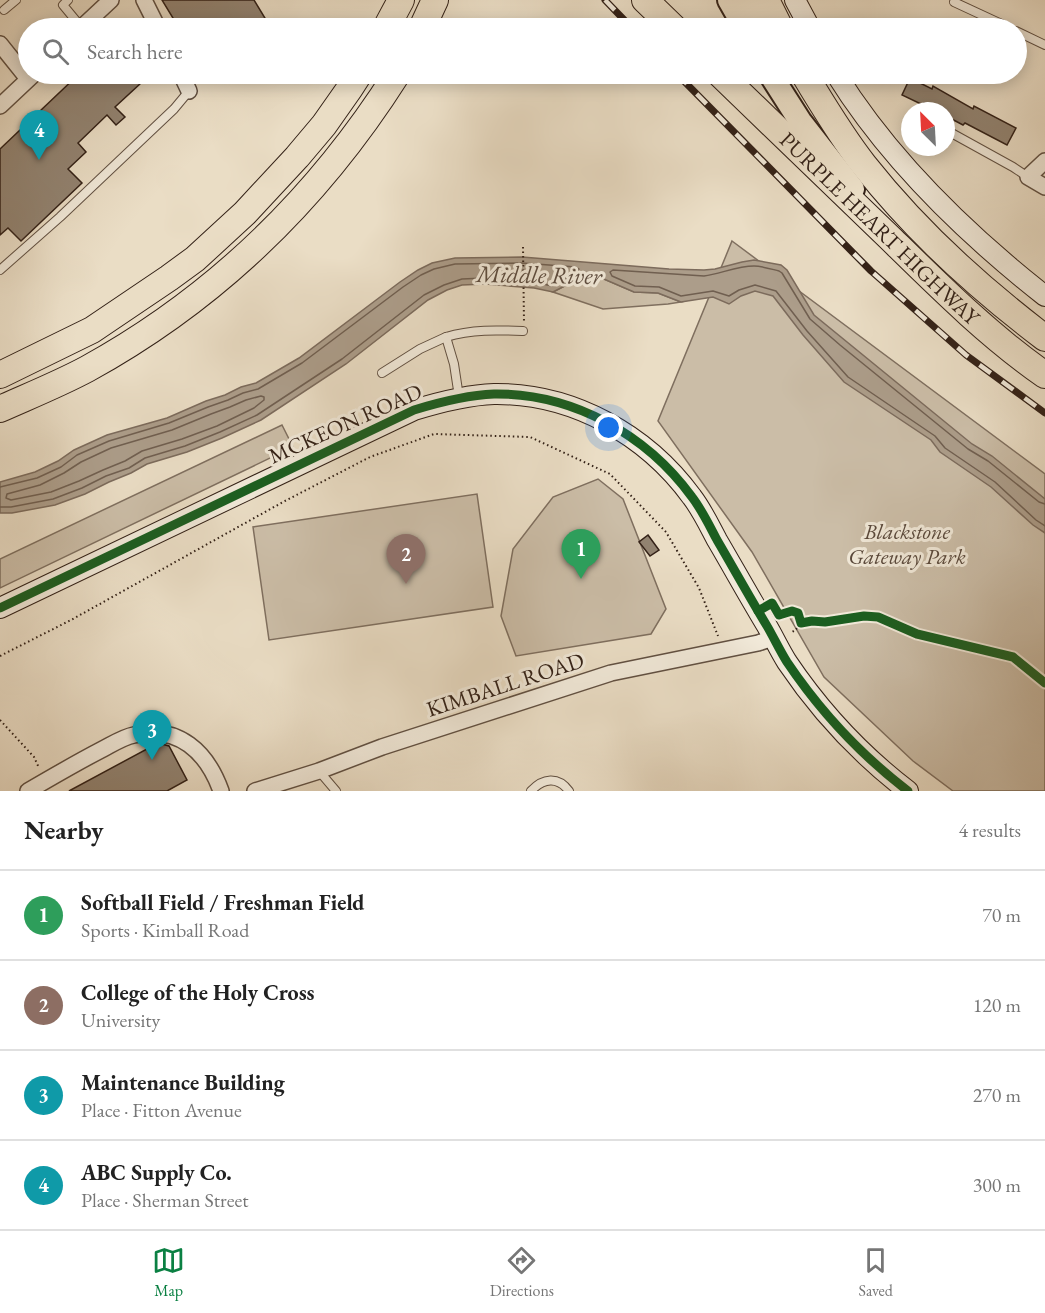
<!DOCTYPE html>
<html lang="en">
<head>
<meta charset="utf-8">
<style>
  body { margin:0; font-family:"EB Garamond",serif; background:#f6f6f6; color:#222 }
  .compass { position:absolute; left:901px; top:102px; width:54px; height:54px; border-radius:50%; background:#fff; box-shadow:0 3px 15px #0003; rotate:336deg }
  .you { position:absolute; left:609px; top:428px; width:21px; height:21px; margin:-15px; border:4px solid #fff; border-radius:50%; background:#1a73e8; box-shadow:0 0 0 9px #1a73e833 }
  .badge { display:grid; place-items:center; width:39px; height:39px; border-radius:50%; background:#0b8043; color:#fff; font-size:20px; font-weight:700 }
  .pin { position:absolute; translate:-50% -50px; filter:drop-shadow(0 2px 3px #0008) }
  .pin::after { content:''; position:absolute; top:32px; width:21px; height:18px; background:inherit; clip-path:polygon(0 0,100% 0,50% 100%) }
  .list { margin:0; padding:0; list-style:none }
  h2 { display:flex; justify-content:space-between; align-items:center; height:78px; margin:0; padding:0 24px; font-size:26px }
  h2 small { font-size:20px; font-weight:400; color:#767676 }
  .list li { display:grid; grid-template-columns:39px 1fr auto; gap:18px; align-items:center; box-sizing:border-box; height:90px; padding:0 24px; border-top:2px solid #e0e0e0 }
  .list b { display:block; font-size:22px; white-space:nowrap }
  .list p { margin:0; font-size:20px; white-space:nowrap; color:#767676 }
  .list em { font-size:20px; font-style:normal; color:#767676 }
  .icon { flex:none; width:33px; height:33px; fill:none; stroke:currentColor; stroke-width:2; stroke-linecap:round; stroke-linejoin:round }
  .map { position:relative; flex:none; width:1045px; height:791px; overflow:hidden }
  .search { position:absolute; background:#fff; box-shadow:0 3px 15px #0003; left:18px; right:18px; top:18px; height:66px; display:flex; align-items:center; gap:15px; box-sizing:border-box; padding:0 21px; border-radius:33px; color:#767676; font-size:22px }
  .sheet { height:438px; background:#fff }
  nav { display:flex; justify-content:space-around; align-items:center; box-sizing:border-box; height:84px; border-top:2px solid #e0e0e0; background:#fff; font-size:16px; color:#767676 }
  nav a { display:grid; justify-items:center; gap:3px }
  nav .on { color:#0b8043 }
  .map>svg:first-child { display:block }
</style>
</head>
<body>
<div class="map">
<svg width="1045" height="791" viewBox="0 0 1045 791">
  <rect width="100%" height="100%" fill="#eaddc5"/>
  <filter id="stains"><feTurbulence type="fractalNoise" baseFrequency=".00333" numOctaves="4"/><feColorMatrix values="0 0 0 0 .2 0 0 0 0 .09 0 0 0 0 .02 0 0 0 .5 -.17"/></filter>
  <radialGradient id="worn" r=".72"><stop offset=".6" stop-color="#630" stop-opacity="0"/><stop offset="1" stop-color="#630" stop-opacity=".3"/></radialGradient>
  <!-- green -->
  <g fill="#cbbda7" stroke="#7f6f5f" stroke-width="1.5">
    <path d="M732,241L1045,474V791H953L913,761L824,677L752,552L658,421Z"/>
    <path d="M597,276L634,292L658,293L681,302L668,304L603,309L553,292L580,278Z"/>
    <path d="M282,425L293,447L0,588V559Z"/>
    <path d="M598,479L623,499L666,609L651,634L516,656L501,616L513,549L553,497Z"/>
    <path d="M477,494L493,607L269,640L253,527Z"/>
  </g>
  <!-- water -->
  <path fill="#ac9d8a" stroke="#7c6b5c" stroke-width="1.5" d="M522,257L669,269L704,270L715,269L742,262L754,260L781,265L787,270L814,315L972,444L992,456L1045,499V533L1033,525L991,487L940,452L931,440L844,382L803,335L773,296L755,291L741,296L729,304L713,297L681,302L658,293L634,292L597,276L580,278L553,292L534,288L485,284L462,285L447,290L428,300L346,364L261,420L222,438L187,452L147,464L131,473L109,482L85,494L55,505L12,513H0V482L35,472L58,461L74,450L107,435L167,418L206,401L225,395L241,387L256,383L299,358L400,282L418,270L432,263L455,258Z"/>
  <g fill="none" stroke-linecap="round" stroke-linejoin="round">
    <!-- shore -->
    <g stroke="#705f50" stroke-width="1.5">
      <path d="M261,396L264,397V400L254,408L217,426L182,439L142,451L125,461L103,470L79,481L51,492L11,500L6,498L7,494L40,485L64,473L81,462L111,448L172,430L211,414L230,407L246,400Z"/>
      <path d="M0,487L37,478L61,467L77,455L109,441L169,423L208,407L228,400L243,393L258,389L302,363L403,287L421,275L434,269L455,264L522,263L576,267L579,269L577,273L552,286L534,282L485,278L462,279L444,285L424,295L342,359L257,415L220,432L185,446L145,458L129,468L106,476L82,488L53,499L11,507H0"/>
      <path d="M1045,504L1039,502L988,461L968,449L840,345L810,319L782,273L779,271C771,269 762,266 754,266C737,266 720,274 704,276L613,270L610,272L612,276L635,286L659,287L681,296L713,291L729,296L739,290L755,285L776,291L807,331L848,377L935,436L945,448L995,482L1036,520L1045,526"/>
    </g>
  </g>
  <!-- building -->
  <g fill="#928371" stroke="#332117" stroke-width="1.5">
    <path d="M162,0H254L271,28H179Z"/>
    <path d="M79,74H132L141,83L115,107L125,117L116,125L107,115L78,143L86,152L68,169L82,183L21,241L8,228L0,235V149Z"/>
    <path d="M910,78L932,89L933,86L973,109L974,106L1016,128L1007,145L965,123L963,125L946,116V111H940L924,103L923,105L902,95Z"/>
    <path d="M648,535L659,550L650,556L639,542Z"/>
    <path d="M158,743L169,746L187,780L167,791H69Z"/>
  </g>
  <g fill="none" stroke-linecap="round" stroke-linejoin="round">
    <defs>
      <g id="service">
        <path d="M68,0L63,5L82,28"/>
        <path d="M955,0L954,2L1010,28"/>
        <path d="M4,10L16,0"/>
        <path d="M1016,31L1045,45"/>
        <path d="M946,130L1013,167L1028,177"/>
        <path d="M0,270L60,217L174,109L189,91"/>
        <path d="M382,373L420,349L446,337"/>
        <path d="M459,397L454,364L446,337C472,329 497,330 523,331"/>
        <path d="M319,771L336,791"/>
        <path d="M531,791C543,778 558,776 569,791"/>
      </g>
      <g id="minor">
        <path d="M144,0L158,28"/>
        <path d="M81,28L111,0"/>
        <path d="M0,44L28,79"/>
        <path d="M181,74L189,91"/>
        <path d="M0,106L34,74"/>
        <path d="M1045,161L1028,177L1045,187"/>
        <path d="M28,791C52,777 76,763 101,750C111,745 123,737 134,735C179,725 207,752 221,791"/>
        <path d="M255,791L319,771L382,747L611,673L758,643L773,638"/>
      </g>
      <g id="secondary">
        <path d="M795,0L810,28"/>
        <path d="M836,74C890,161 965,233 1045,296"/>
        <path d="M0,608L414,410C440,402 466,395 494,394C572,393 646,434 692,497C702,510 709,525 717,540C734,569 750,598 767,626C774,638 780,651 787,662C820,711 861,755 908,791"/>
      </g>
      <g id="primary">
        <path d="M729,0L745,28"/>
        <path d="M750,0L766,28"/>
        <path d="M770,74L800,121L853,189"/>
      </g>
      <g id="motorway">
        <path d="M645,0L674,28"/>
        <path d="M766,0L780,28"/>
        <path d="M386,28L401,0"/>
        <path d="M422,28L435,0"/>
        <path id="s1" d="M720,74C777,129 834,184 891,239C940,287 989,336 1045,375"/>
        <path d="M804,74C823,105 841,136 864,165C916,231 979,288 1045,338"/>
        <path d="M0,375L92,330L169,278L195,259L245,213L297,157L324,125L350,88L359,74"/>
        <path d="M0,409C29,396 59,384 87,369C216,298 319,197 397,74"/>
      </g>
    </defs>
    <!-- service casing -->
    <use href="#service" stroke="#615042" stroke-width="10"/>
    <!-- minor casing -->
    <use href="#minor" stroke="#615042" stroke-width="18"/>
    <!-- secondary casing -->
    <use href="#secondary" stroke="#332117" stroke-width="22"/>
    <!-- primary casing -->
    <use href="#primary" stroke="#332117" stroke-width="26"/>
    <!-- motorway casing -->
    <use href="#motorway" stroke="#332117" stroke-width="28"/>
    <!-- path -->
    <g stroke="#332117" stroke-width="2" stroke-dasharray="1.5 3" stroke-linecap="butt">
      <path d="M523,247L524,322"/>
      <path d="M779,615L792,611L798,613C802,623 800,628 790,633"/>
      <path d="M0,656L71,620L283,502L370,457L434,434L530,437L610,474L666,532L699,588L718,636"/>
      <path d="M0,720L34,757L39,768"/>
    </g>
    <!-- service -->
    <use href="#service" stroke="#f1e9d9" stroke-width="8"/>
    <!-- minor -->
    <use href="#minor" stroke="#f1e9d9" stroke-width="15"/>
    <!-- secondary -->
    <use href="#secondary" stroke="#f1e9d9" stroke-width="20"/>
    <!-- primary -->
    <use href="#primary" stroke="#eaddc5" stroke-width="22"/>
    <!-- motorway -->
    <use href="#motorway" stroke="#eaddc5" stroke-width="26"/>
    <defs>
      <g id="rail">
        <path d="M605,0L632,28"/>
        <path d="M677,74L871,271L966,355L1045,413"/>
      </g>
    </defs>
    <!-- rail casing -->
    <use href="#rail" stroke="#332117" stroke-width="7"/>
    <!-- rail -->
    <use href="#rail" stroke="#f1e9d9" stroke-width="4.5" stroke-dasharray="14" stroke-linecap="butt"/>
    <defs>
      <g id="cycleway">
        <path d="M0,608L414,410C440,402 466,395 494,394C572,393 646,434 692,497C702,510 709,525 717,540C734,569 750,598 767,626C774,638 780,651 787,662C820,711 861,755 908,791"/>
        <path d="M758,611L772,603L779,615L792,611L798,613L801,623L812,621L825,622L864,616L878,617L917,634L1013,657L1045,683"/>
      </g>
    </defs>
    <!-- cycleway casing -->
    <use href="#cycleway" stroke="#f1e9d9" stroke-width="13"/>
    <!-- cycleway -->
    <use href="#cycleway" stroke="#1b5e20" stroke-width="9"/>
  </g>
  <g text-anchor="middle" stroke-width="6" stroke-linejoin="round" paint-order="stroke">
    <!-- street labels -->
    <g font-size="22" fill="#332117" stroke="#f1e9d9">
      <text dy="8" stroke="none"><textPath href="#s1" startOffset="222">PURPLE HEART HIGHWAY</textPath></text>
      <text transform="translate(345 423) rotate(-24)" y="8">MCKEON ROAD</text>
      <text transform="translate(505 684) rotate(-18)" y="8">KIMBALL ROAD</text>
    </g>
    <!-- park labels -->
    <g font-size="22" font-style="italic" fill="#59483b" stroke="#f1e9d9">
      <text x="907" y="539">Blackstone<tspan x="907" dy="25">Gateway Park</tspan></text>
    </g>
    <!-- water labels -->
    <g font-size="24" font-style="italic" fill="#5d4c3f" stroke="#f1e9d9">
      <text transform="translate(539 275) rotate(1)" y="8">Middle River</text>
    </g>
  </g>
  <rect width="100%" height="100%" filter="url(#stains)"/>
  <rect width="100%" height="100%" fill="url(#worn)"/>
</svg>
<svg class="compass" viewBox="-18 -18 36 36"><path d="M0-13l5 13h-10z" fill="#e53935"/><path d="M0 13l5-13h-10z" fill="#767676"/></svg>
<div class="you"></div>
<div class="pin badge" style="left:581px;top:579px;background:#2e9e5b">1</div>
<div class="pin badge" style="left:406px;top:584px;background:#8d6e63">2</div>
<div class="pin badge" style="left:152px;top:760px;background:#0f9aa8">3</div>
<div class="pin badge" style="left:39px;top:160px;background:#0f9aa8">4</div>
<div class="search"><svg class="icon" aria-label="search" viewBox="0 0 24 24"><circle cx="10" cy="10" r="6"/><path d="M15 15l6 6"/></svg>Search here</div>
</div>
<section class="sheet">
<h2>Nearby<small>4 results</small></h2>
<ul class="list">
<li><span class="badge" style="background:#2e9e5b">1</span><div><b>Softball Field / Freshman Field</b><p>Sports · Kimball Road</p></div><em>70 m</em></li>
<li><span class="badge" style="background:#8d6e63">2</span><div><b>College of the Holy Cross</b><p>University</p></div><em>120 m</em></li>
<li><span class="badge" style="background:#0f9aa8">3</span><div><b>Maintenance Building</b><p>Place · Fitton Avenue</p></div><em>270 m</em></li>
<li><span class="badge" style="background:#0f9aa8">4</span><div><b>ABC Supply Co.</b><p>Place · Sherman Street</p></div><em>300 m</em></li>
</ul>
</section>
<nav>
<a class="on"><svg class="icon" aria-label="map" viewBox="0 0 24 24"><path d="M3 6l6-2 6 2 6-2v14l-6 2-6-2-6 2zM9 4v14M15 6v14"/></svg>Map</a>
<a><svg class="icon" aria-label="directions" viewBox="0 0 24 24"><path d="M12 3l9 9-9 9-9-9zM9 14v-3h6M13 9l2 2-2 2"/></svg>Directions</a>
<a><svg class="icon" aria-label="saved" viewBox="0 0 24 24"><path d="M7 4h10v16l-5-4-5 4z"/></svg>Saved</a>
</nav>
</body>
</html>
